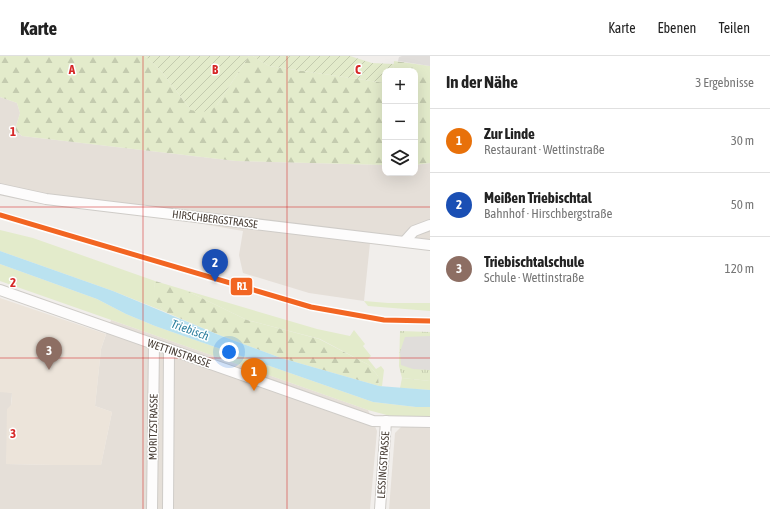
<!DOCTYPE html>
<html lang="de">
<head>
<meta charset="utf-8">
<style>
  body { margin:0; font-family:"Asap Condensed",sans-serif; background:#f6f6f6; color:#222 }
  .controls { position:absolute; right:12px; top:12px; display:grid; overflow:hidden; border-radius:8px; box-shadow:0 4px 16px #0002 }
  .controls button { width:36px; height:36px; display:grid; place-items:center; padding:0; border:0; border-bottom:1px solid #e0e0e0; background:#fff; color:#222; font:20px sans-serif }
  .you { position:absolute; left:229px; top:296px; width:14px; height:14px; margin:-10px; border:3px solid #fff; border-radius:50%; background:#1a73e8; box-shadow:0 0 0 6px #1a73e833 }
  .badge { display:grid; place-items:center; width:26px; height:26px; border-radius:50%; background:#b45309; color:#fff; font-size:13px; font-weight:700 }
  .pin { position:absolute; translate:-50% -33px; filter:drop-shadow(0 1px 2px #0008) }
  .pin::after { content:''; position:absolute; top:21px; width:14px; height:12px; background:inherit; clip-path:polygon(0 0,100% 0,50% 100%) }
  .list { margin:0; padding:0; list-style:none }
  h2 { display:flex; justify-content:space-between; align-items:center; height:52px; margin:0; padding:0 16px; font-size:17px }
  h2 small { font-size:13px; font-weight:400; color:#767676 }
  .list li { display:grid; grid-template-columns:26px 1fr auto; gap:12px; align-items:center; box-sizing:border-box; height:64px; padding:0 16px; border-top:1px solid #e0e0e0 }
  .list b { display:block; font-size:15px; white-space:nowrap }
  .list p { margin:0; font-size:13px; white-space:nowrap; color:#767676 }
  .list em { font-size:13px; font-style:normal; color:#767676 }
  .icon { flex:none; width:22px; height:22px; fill:none; stroke:currentColor; stroke-width:2; stroke-linecap:round; stroke-linejoin:round }
  .map { position:relative; flex:none; width:430px; height:453px; overflow:hidden }
  header { display:flex; align-items:center; gap:24px; box-sizing:border-box; height:56px; padding:0 20px; background:#fff; border-bottom:1px solid #e0e0e0 }
  header strong { font-size:19px }
  nav { display:flex; gap:22px; margin-inline-start:auto; font-size:14px }
  main { display:flex }
  aside { flex:1; background:#fff }
  .map>svg:first-child { display:block }
</style>
</head>
<body>
<header>
<strong>Karte</strong>
<nav><a>Karte</a><a>Ebenen</a><a>Teilen</a></nav>
</header>
<main>
<div class="map">
<svg width="430" height="453" viewBox="0 0 430 453">
  <defs>
    <pattern id="forest-firs" width="22" height="20" patternUnits="userSpaceOnUse"><rect width="22" height="20" fill="#e3ebcb"/><path d="M5 1l3.5 6h-7zM16 11l3.5 6h-7z" fill="#c4cbaf"/></pattern>
    <pattern id="park-tufts" width="24" height="20" patternUnits="userSpaceOnUse"><rect width="24" height="20" fill="#e3ebcb"/><path d="M3 7l-1-3M5 7V3M7 7l1-3M15 17l-1-3M17 17v-4M19 17l1-3" fill="none" stroke="#c4cbaf"/></pattern>
    <pattern id="garden-furrows" width="10" height="10" patternUnits="userSpaceOnUse"><rect width="10" height="10" fill="#e3ebcb"/><path d="M-1 1l2-2M0 10L10 0M9 11l2-2" fill="none" stroke="#c4cbaf"/></pattern>
  </defs>
  <rect width="100%" height="100%" fill="#f1eeeb"/>
  <!-- residential -->
  <g fill="#e5dfd8">
    <path d="M0,41L17,47L20,57L15,74L22,80L236,105L385,109V117H415V109L430,107V192L370,187L364,245L309,237L243,217L239,199L243,175L0,133Z"/>
    <path d="M111,264L368,354L377,375L370,453H0V336H7L12,337L6,408L54,409H101L112,356L95,350L101,293Z"/>
    <path d="M401,371H430V453H389L395,377Z"/>
  </g>
  <!-- education -->
  <path fill="#ece4da" d="M0,242L106,278L101,293L95,350L112,356L101,409H54L6,408L7,353L11,349L12,343V337L0,336Z"/>
  <!-- grass -->
  <g fill="#e3ebcb">
    <path d="M0,174L33,182L155,225C154,238 156,244 163,255L113,235L0,195Z"/>
    <path d="M0,208L97,243L126,258L155,270L373,346L416,351H430V361L398,362L368,354L0,225Z"/>
    <path d="M185,234L317,273L350,280L354,274L365,288L363,290L371,300L368,303L376,313L381,310L384,314L382,330H379L378,320L369,309L320,283L247,264Z"/>
    <path d="M364,245L388,247H430V255L368,250Z"/>
    <path d="M402,322L430,325V334L400,332Z"/>
  </g>
  <!-- forest -->
  <g fill="url(#forest-firs)">
    <path d="M0,0H145L161,15L191,54L217,49L249,0H253L269,10L385,27V109L236,105L22,80L15,74L20,57L17,47L0,41Z"/>
    <path d="M394,5L430,10V107L415,109V15H393Z"/>
    <path d="M155,225L185,234L247,264L319,283L369,309L378,320L379,330L281,302L219,279L163,255L156,245L154,237Z"/>
  </g>
  <!-- park -->
  <path fill="url(#park-tufts)" d="M400,275L430,276V325L402,322L399,310Z"/>
  <!-- garden -->
  <g fill="url(#garden-furrows)">
    <path d="M145,0H249L217,49L210,55L200,56L191,54L161,15Z"/>
    <path d="M253,0H350L372,7L394,8L393,15H385V27L269,10Z"/>
  </g>
  <!-- parking -->
  <g fill="#e0ddda">
    <path d="M402,0H430V10L398,5L399,1Z"/>
    <path d="M430,280V314L413,313L401,309L400,296L405,281Z"/>
  </g>
  <!-- water -->
  <path fill="#bae2f0" d="M0,195L113,235L219,279L281,302L379,330L430,334V351H416L373,346L155,270L126,258L97,243L0,208Z"/>
  <g fill="none" stroke-linecap="round" stroke-linejoin="round">
    <defs>
      <g id="minor">
        <path d="M0,133L46,143L430,189"/>
        <path d="M405,185L414,175L430,169"/>
        <path d="M0,234L373,365L430,366"/>
        <path d="M152,453L154,288"/>
        <path d="M168,453L169,293"/>
        <path d="M380,453L386,365"/>
      </g>
    </defs>
    <!-- minor casing -->
    <use href="#minor" stroke="#cfccc8" stroke-width="12"/>
    <!-- minor -->
    <use href="#minor" stroke="#fdfcfc" stroke-width="10"/>
    <defs>
      <path id="rail-1" d="M0,159L311,251L384,264L430,265"/>
    </defs>
    <!-- rail-1 casing -->
    <use href="#rail-1" stroke="#fff" stroke-width="8"/>
    <!-- rail-1 -->
    <use href="#rail-1" stroke="#f26522" stroke-width="5"/>
  </g>
  <!-- grid -->
  <path fill="none" stroke="#d62828" stroke-width="1" stroke-opacity="0.55" d="M143,0V453M287,0V453M0,151H430M0,302H430"/>
  <g text-anchor="middle" stroke-width="3" stroke-linejoin="round" paint-order="stroke">
    <!-- street labels -->
    <g font-size="11" fill="#483e36" stroke="#fff">
      <text transform="translate(215 163) rotate(7)" y="4">HIRSCHBERGSTRASSE</text>
      <text transform="translate(179 297) rotate(19)" y="4">WETTINSTRASSE</text>
      <text transform="translate(153 371) rotate(-89)" y="4">MORITZSTRASSE</text>
      <text transform="translate(383 409) rotate(-86)" y="4">LESSINGSTRASSE</text>
    </g>
    <!-- water labels -->
    <g font-size="12" font-style="italic" fill="#297d9d" stroke="#fff">
      <text transform="translate(190 274) rotate(20)" y="4">Triebisch</text>
    </g>
  </g>
  <g font-size="13" text-anchor="middle" font-weight="bold" fill="#d62828" stroke="#fff" stroke-width="3" stroke-linejoin="round" paint-order="stroke">
    <text x="72" y="18">A</text>
    <text x="215" y="18">B</text>
    <text x="358" y="18">C</text>
    <text x="13" y="80">1</text>
    <text x="13" y="231">2</text>
    <text x="13" y="382">3</text>
  </g>
  <rect stroke="#fff" stroke-width="1.5" x="230" y="221" width="23" height="19" rx="4" fill="#f26522"/>
  <g font-size="11" text-anchor="middle" font-weight="bold" fill="#fff">
    <text x="242" y="234">R1</text>
  </g>
</svg>
<div class="controls">
<button>+</button>
<button>−</button>
<button><svg class="icon" aria-label="layers" viewBox="0 0 24 24"><path d="M12 4l9 5-9 5-9-5zM3 14l9 5 9-5"/></svg></button>
</div>
<div class="you"></div>
<div class="pin badge" style="left:254px;top:335px;background:#e8710a">1</div>
<div class="pin badge" style="left:215px;top:226px;background:#1a4fb4">2</div>
<div class="pin badge" style="left:49px;top:314px;background:#8d6e63">3</div>
</div>
<aside>
<h2>In der Nähe<small>3 Ergebnisse</small></h2>
<ul class="list">
<li><span class="badge" style="background:#e8710a">1</span><div><b>Zur Linde</b><p>Restaurant · Wettinstraße</p></div><em>30 m</em></li>
<li><span class="badge" style="background:#1a4fb4">2</span><div><b>Meißen Triebischtal</b><p>Bahnhof · Hirschbergstraße</p></div><em>50 m</em></li>
<li><span class="badge" style="background:#8d6e63">3</span><div><b>Triebischtalschule</b><p>Schule · Wettinstraße</p></div><em>120 m</em></li>
</ul>
</aside>
</main>
</body>
</html>
